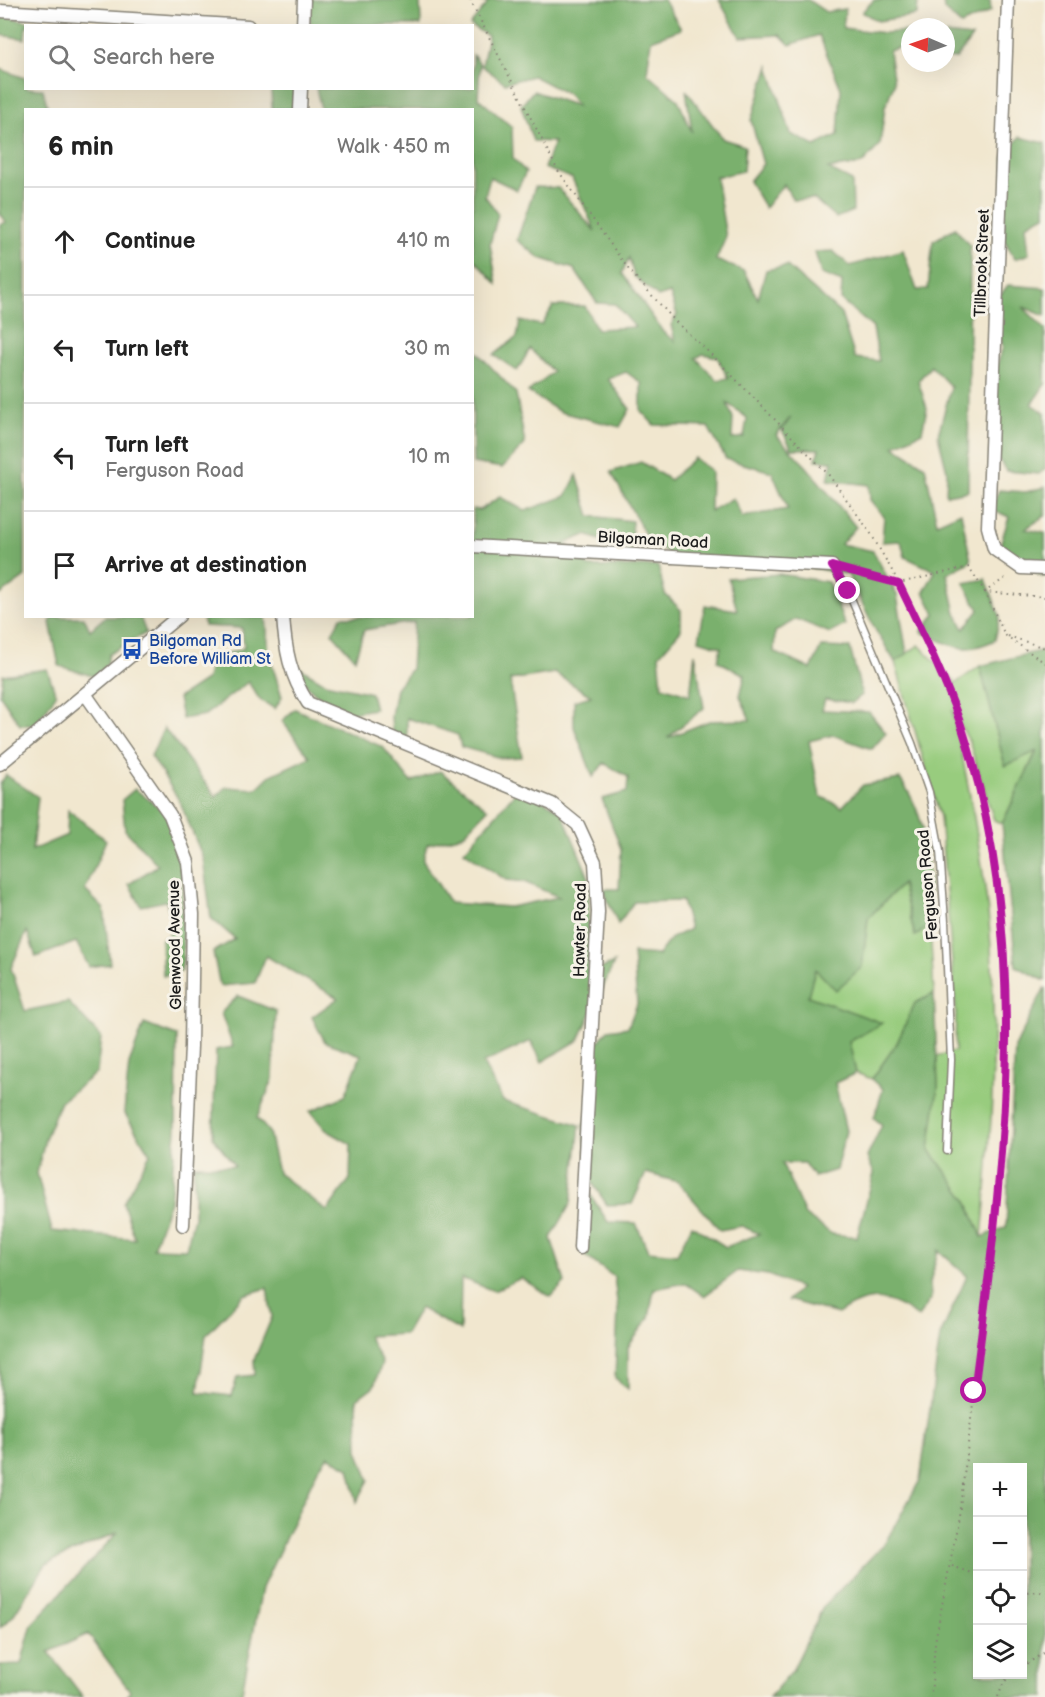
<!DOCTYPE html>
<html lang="en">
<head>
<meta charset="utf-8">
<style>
  body { margin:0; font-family:"Balsamiq Sans",sans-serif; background:#f6f6f6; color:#222 }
  .controls { position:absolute; right:18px; bottom:18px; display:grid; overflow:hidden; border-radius:0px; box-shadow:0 6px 24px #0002 }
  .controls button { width:54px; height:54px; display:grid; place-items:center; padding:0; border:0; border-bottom:2px solid #e0e0e0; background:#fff; color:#222; font:30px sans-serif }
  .compass { position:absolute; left:901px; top:18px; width:54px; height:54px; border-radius:50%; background:#fff; box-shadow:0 6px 24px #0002; rotate:272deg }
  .stop { position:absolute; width:18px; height:18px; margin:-14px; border:4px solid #b5179e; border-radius:50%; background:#fff }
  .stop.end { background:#b5179e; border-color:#fff; box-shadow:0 2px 6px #0008 }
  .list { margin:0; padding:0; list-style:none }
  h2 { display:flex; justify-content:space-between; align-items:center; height:78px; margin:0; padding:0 24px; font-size:26px }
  h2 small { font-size:20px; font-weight:400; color:#767676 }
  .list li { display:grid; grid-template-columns:39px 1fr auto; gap:18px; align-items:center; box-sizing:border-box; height:108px; padding:0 24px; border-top:2px solid #e0e0e0 }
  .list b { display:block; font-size:22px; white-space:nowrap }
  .list p { margin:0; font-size:20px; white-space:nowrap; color:#767676 }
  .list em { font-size:20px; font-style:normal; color:#767676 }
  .icon { flex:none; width:33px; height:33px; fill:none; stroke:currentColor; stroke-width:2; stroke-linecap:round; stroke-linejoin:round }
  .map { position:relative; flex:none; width:1045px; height:1697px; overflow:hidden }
  .search { position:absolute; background:#fff; box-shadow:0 6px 24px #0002; left:24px; top:24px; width:450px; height:66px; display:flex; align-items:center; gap:15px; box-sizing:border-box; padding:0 21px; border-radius:0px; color:#767676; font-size:22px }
  .panel { position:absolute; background:#fff; box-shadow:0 6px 24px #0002; left:24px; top:108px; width:450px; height:510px; border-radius:0px }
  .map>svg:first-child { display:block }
</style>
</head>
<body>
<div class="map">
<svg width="1045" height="1697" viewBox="0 0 1045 1697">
  <rect width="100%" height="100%" fill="#f7f3e8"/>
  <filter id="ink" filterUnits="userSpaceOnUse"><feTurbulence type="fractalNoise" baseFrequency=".0167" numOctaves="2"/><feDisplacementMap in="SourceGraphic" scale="12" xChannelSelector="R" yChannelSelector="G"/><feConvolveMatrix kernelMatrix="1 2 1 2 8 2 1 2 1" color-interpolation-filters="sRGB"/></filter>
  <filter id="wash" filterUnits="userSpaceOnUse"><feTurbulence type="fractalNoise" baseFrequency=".008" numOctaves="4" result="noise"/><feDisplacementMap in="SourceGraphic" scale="24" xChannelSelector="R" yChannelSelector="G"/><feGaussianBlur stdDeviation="1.35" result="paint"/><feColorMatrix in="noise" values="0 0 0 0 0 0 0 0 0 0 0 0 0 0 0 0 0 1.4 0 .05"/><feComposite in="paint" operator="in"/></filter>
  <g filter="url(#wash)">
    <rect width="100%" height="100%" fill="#f1e7cf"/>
    <!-- green -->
    <g fill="#98cc7e" stroke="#5a744d" stroke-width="1.5">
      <path d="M919,645L956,683L980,666L1005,766L1037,750L1002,824L994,820L969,741L952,710C969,785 986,870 991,947C997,1044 991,1141 982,1237L966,1199L929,1149L938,1087L937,1056L955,1051L956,1010L940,817L895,662Z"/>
      <path d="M902,884L915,936L930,926L934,994L915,1003L897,1043L872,1079L856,1073L849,1042L881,1023L807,996L816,968L862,967L868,918Z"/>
    </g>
    <!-- forest -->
    <g fill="#7ab06d" stroke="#4b6644" stroke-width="1.5" fill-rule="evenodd">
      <path d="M306,0H420L421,25H311Z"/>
      <path d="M476,0H664L681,29L651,40L647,73L678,100L692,132L686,90L723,139L745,146L743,171L716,177L726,237L716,260L744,271L758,299L766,270L787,266L841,314L855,358L879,361L873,328L841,300L842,282L821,274L815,252L833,251L850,266L903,250L917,290L928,289L933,241L955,228L970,246L968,491L946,495L947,471L938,435L951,387L931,366L918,381L927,408L922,432L894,446L925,466L937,523L961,512L971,561L947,574L956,613L964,629L979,610L964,583L986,579L1000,616L995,640C962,656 952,645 921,632L935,614L924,592L935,571L905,557L901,541L882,542L884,517L870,500L869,485L828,480L832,461L816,460L819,449H792L782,430L791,417L776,435L807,467L856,527L841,544L873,551L897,595L907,654L895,662L876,631L848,575L818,569L674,557L647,538L611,472L641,462L670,480L694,458L711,471L710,511L733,498L742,517L788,509L772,472L726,459L708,427L654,425L641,411V383L626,372L608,379L630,409L620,427L560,412L528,392L553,372L530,349L517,371L494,355L517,337L520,321L542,325L553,306H585L597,329L635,327L615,304L597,303L574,269L540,258L517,240L535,187L558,188L595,231L572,178L544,168L554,142L533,141L521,106L533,91L577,106L568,94L533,76L505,83L482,66L488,36L470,25L488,3ZM629,258L634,276L658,297L670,293L677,315L671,325L675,341L663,332L622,273ZM703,354L717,357L728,378L717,380L696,358ZM727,403L747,418L744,437L732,439L733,418Z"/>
      <path d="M719,0H808L826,12L845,9L843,28L885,33L910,31V44L889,51L894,84L885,107L880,145L862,164L828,169L852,181L853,211L836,218L814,199L793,200L784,184L765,208L749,181L763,164L751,120L769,66L791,134L815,146L838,135L841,89L819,35L790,45L780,35L740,37Z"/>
      <path d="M874,0H918L917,15L878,21L862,12Z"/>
      <path d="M943,0H990L991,11L961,25L944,10Z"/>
      <path d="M1,16L46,25L26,26L25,39L0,35Z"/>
      <path d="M946,34L972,37L956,59L946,58Z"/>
      <path d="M473,55L480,64L478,98L512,127L513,159L526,172L517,190L490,177L485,196L498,214L490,244L497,284L473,258L472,110L321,109L316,88H472Z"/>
      <path d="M0,69L25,78L26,88L43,89L48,109L26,110L25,577L0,595V224L6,222L0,213Z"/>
      <path d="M271,89H296V109H272Z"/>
      <path d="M1020,137L1045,143V215L1026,225L1029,254L1015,259L1004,240V156Z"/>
      <path d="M1008,285L1045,288V316L1023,307L1045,329V384L1032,404L1045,413V469L1039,474L1007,471L993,452V378L1003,347L991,307Z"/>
      <path d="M472,347L516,393L525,444L502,468L473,463Z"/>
      <path d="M577,475L590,516L632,521L631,551L586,535L565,543L589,567L658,566L665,594L681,610V630L659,655L662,686L690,695L695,653L704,708L667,738L709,721L750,720L740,696L745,675L718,661L721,647L699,640L705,605L737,610L728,578L779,574L828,582L845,625L830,633L796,619L775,632L774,652L811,669L821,647L850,648L862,695L852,703L825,699L822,710L869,712L886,733L872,749L833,735L809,741L820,796L842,807L863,785L900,779C932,822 929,875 930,926L915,936L902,884L868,918L862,967L836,990L815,969L808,996L882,1023L849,1042L856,1073L835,1083L846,1131L836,1170L814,1177L804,1163H782L805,1215L832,1234L857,1237L874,1173L867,1157L882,1125L874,1118L883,1089L872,1079L897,1043L915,1003L934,994L938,1087L929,1149L966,1199L982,1237L1006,1227L1015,1047L1045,987V1697H769L792,1671L823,1607L885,1543L920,1480L940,1336L967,1276L938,1250L930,1283L931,1299L918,1317C889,1296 869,1292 838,1314L788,1300L800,1288L768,1275L738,1271L704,1296L685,1283L654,1289L649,1318L628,1347V1389L615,1378L618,1310L614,1277L585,1256L590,1194L608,1222L636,1223L648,1251L677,1254L692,1225L726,1247L759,1234L742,1226L720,1230L678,1182L646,1173L632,1204L607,1205L589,1178L583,1125L597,1101L592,1049L608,1030L628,1027L637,1004L633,953L658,955L671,938L690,929L682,901L634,902L618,924L603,889H619L621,849L602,799L627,792L628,777L604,763L593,777L574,727V701L591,696L555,673L510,680L522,757L501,758L461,747L458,735L407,718V744L392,732L391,716L396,688L411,669L414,622L364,630L355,659L332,633L341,617L472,616L473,509L480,510L500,497L525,511L566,496ZM978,1468H1022V1674H978Z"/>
      <path d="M1045,487V516L1025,529L1045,533V576L1042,577L1000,545L1009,517L991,509L999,490L1026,492Z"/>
      <path d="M54,617H84L90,630L105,617H140L146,633L109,654L107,664L96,677L59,666L50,622Z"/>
      <path d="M203,617H266L269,654L282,697L275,709L260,700L248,682L205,715L182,719L178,698L207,679L211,659L244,648L242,628L204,626Z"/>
      <path d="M1043,650L1045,651V981L1016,966L1002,824L1037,751L1005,766L980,666Z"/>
      <path d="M290,662L325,683L371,693L375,709L339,715L303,682Z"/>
      <path d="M47,669L56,695L35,725H20L0,695L3,675Z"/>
      <path d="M295,709L383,747L411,782L440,771L488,809L463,835L427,844L423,861L450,903L510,907L559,897L524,882L506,880L464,851L521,786L562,812L589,878L588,974L614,963L579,1040L542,1062L531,1041L483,1063L503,1101L580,1125L571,1203L551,1238L565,1282L551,1297L521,1278L494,1291L461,1278L460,1331L420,1308L405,1334L368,1336L382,1363L374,1386L357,1399L358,1450L369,1480L357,1502L349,1468L328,1456L318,1469L262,1588L241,1697H127L130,1691L88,1634L49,1652L83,1697H0V1665L21,1664L32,1624L118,1532L46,1564L13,1616L0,1628V784L6,775L38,797L32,850L67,835L68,810L106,840L85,890L104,909L110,964L89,967L76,942L36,957L27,931L11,968L25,1011L68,1002L101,1037L97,1072L60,1102L45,1139L37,1173L52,1231L135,1239L123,1203L150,1154L124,1112L129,1064L144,1024L177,1036L176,1131L170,1201L153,1248L186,1249L194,1217V1165L235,1166L213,1137L216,1050L233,1047L221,1013L238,996L276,1011L273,1079L257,1118L269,1132L278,1173L327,1211L350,1179L351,1144L326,1130L310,1111L345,1096L361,1055L325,1042L312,1017L338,998L266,956L255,983L220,986L213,952L235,939L211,918L203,858L179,800L151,756L164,728L216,797L226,787L256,789L269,776L310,757L282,721ZM267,1288L272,1317L254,1360L255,1375L237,1377L232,1396L198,1392L206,1335L244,1295Z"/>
      <path d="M135,789L166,813L182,862L183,959L181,971L163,976L161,940L168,936L173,925L166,901L141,906L129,884L158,865L125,830L122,800Z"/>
    </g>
  </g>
  <g filter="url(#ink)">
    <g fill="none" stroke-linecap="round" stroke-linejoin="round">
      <defs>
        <path id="lane" d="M832,566L848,591L912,743L929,792L940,851L945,921L951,1060L947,1151"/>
        <g id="street">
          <path d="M1008,0L988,527L994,549L1021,568L1045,569"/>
          <path d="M0,11L248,26"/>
          <path d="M303,26L304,0"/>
          <path d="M300,110L301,88"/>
          <path d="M472,546L832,566"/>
          <path d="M283,616C285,649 290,676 308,703L552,804L578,825L595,862L598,912L580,1248"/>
          <path d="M86,695L170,815L188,862L193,914L191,1046L183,1225"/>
          <path d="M0,764L179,616"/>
        </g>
      </defs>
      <!-- lane casing -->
      <use href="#lane" stroke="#868276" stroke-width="9"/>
      <!-- street casing -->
      <use href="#street" stroke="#868276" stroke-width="15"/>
      <!-- path -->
      <g stroke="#868276" stroke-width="2" stroke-dasharray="1.5 4.5" stroke-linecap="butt">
        <path d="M470,0L557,169L629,270L676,322L715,358L828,474L870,532L899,583L961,725L981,801L997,885L1004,960L1007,1093L1001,1178L959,1516L935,1642L931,1697"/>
        <path d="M845,569L899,583L969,567L985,592L1008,576"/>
        <path d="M1045,597L985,592L1005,635L1045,663"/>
        <path d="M1008,636L1045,648"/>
        <path d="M952,1566L978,1575"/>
        <path d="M1022,1593L1045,1592"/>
        <path d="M1022,1667L1045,1652"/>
        <path d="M998,1697L1004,1682L1013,1674"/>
      </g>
      <!-- lane -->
      <use href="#lane" stroke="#fff" stroke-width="6"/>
      <!-- street -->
      <use href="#street" stroke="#fff" stroke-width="12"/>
    </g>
  </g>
  <g fill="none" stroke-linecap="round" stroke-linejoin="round" filter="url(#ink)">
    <!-- route -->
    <path stroke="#b5179e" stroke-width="8" d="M848,591L832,566L899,584C921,630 944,676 961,725C1034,941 1003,1170 974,1391"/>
  </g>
  <!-- icons -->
  <defs>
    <symbol id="bus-bare" viewBox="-9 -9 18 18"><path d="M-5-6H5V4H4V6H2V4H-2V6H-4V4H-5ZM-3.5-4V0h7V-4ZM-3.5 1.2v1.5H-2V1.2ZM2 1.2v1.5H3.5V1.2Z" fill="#1a4fb4" stroke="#f7f3e8" stroke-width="2.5" paint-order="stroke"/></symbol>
  </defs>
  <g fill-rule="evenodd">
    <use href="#bus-bare" x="117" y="634" width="30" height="30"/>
  </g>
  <g text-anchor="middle" stroke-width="6" stroke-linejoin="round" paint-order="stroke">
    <!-- street labels -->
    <g font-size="16" fill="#1c1c1c" stroke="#f7f3e8">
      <text transform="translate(981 263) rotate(-88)" y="6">Tillbrook Street</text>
      <text transform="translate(653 539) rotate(3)" y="6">Bilgoman Road</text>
      <text transform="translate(927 885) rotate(-95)" y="6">Ferguson Road</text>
      <text transform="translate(579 930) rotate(-89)" y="6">Hawter Road</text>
      <text transform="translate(174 945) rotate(-91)" y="6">Glenwood Avenue</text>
    </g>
    <!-- transit labels -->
    <g font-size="16" fill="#164399" stroke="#f7f3e8" text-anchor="start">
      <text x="149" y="646">Bilgoman Rd<tspan x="149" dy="18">Before William St</tspan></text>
    </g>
  </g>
</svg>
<div class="controls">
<button>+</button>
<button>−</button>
<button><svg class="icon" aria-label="locate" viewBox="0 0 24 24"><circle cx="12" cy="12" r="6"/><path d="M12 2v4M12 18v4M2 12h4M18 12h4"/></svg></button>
<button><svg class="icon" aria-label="layers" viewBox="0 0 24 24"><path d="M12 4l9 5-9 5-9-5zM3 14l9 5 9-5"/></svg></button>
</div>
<svg class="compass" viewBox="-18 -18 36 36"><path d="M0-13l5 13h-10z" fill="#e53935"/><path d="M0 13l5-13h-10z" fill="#767676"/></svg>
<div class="stop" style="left:974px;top:1391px"></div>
<div class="stop end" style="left:848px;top:591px"></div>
<div class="search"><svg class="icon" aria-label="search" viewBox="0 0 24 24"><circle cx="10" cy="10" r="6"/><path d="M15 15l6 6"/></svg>Search here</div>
<section class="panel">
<h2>6 min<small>Walk · 450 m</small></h2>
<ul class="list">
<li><svg class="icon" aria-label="ahead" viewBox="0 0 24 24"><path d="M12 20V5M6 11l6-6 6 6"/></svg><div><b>Continue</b></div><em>410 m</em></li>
<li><svg class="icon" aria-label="left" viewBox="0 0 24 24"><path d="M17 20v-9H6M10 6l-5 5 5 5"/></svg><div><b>Turn left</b></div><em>30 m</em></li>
<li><svg class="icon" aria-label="left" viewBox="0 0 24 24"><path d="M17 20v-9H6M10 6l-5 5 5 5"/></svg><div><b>Turn left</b><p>Ferguson Road</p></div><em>10 m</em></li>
<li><svg class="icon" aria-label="arrive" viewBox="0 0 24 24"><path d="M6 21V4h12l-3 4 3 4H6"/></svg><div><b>Arrive at destination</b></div></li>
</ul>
</section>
</div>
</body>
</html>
